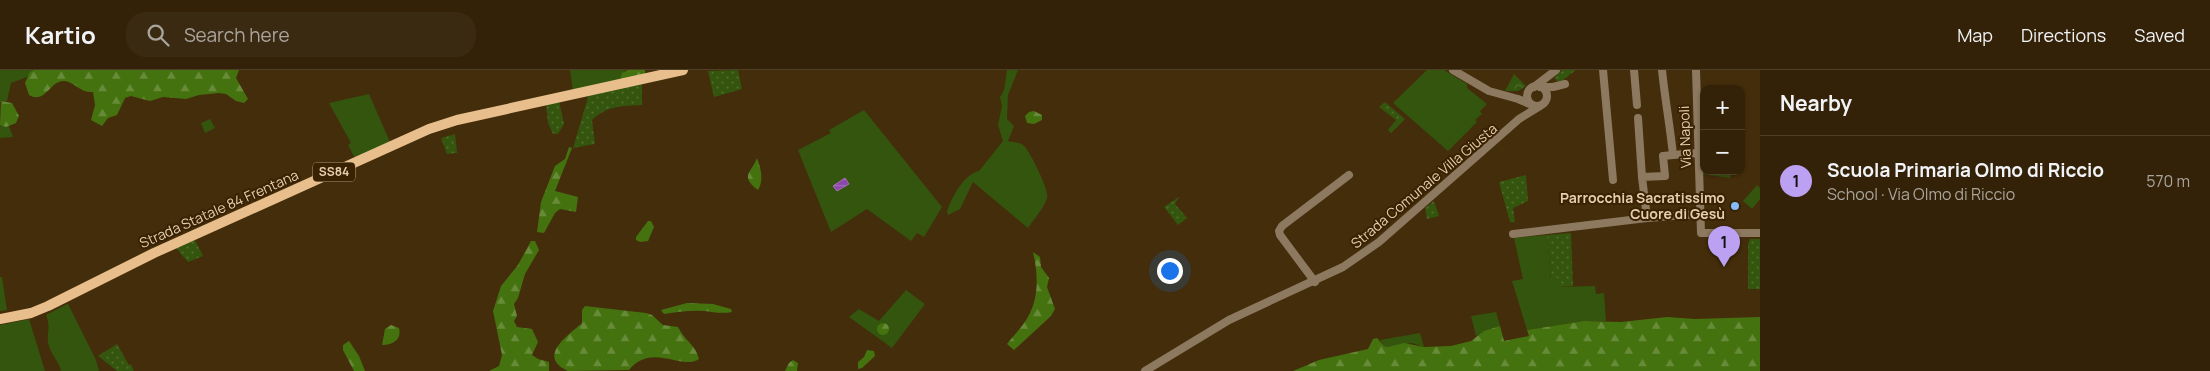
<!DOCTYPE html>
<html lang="en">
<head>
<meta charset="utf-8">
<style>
  body { margin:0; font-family:Manrope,sans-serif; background:#3b2a12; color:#f1f3f6 }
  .controls { position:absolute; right:15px; top:15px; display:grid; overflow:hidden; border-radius:10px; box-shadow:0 1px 4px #0004 }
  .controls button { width:45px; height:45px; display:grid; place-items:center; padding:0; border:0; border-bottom:1px solid #4e3f29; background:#332208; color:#f1f3f6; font:25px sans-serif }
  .you { position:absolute; left:1169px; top:200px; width:18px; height:18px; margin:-12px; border:4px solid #fff; border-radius:50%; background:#1a73e8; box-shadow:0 0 0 8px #1a73e833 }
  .badge { display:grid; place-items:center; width:32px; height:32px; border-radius:50%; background:#bca0f2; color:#111; font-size:16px; font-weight:700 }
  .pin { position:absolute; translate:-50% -41px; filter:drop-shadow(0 1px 2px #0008) }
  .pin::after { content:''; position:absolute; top:26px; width:18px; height:15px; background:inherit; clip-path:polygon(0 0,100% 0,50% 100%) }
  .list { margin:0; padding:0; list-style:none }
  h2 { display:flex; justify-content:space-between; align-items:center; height:65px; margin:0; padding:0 20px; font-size:21px }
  h2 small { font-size:16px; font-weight:400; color:#a9a49c }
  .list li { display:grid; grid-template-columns:32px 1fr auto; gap:15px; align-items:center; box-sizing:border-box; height:90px; padding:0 20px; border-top:1px solid #4e3f29 }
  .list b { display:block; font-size:19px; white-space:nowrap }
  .list p { margin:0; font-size:16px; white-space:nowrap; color:#a9a49c }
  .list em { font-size:16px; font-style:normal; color:#a9a49c }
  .icon { flex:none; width:28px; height:28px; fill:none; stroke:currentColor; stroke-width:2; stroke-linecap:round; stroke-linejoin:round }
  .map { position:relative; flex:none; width:1760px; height:301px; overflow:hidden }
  header { display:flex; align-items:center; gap:30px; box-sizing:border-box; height:70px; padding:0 25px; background:#332208; border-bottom:1px solid #4e3f29 }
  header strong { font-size:24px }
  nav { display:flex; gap:28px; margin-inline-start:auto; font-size:18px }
  .search { width:350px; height:45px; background:#3b2a12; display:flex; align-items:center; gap:12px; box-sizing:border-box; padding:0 18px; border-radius:20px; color:#a9a49c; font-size:19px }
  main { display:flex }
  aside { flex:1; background:#332208 }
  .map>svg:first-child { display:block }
</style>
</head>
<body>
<header>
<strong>Kartio</strong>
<div class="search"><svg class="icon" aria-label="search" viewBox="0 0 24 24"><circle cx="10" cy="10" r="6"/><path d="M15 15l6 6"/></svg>Search here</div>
<nav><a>Map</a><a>Directions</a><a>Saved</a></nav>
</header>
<main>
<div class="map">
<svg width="1760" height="301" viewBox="0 0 1760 301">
  <defs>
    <pattern id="forest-firs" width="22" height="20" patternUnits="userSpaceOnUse" patternTransform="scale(1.25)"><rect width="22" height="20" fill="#44720f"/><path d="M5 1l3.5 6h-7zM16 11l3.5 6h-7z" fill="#688b3a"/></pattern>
    <pattern id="park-crowns" width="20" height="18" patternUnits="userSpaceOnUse" patternTransform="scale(1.25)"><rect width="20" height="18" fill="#33550d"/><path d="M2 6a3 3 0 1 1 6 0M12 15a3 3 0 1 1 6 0" fill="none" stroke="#516c2e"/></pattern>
    <pattern id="garden-dots" width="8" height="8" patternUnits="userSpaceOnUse" patternTransform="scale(1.25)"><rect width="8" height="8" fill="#33550d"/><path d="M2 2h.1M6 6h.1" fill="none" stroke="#516c2e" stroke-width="1.8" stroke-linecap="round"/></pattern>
    <pattern id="water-rules" width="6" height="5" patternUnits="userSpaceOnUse" patternTransform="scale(1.25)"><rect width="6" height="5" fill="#8c47af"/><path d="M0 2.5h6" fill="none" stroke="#a269ba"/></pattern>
  </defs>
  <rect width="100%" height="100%" fill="#442d0b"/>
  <!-- grass -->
  <g fill="#33550d">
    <path d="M0,0H34L27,7L11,13L7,31L0,32Z"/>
    <path d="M570,0H628L624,1L620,11L573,21Z"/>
    <path d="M1007,0H1018L1008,25L1007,49L1014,56L1008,71C1012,72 1019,72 1023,75C1029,79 1050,121 1047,128C1044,138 1034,149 1028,158L973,112L960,139L948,145L947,142C951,128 964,104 979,101L1003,71L998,55L1002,36L1000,27C1006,21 1005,9 1007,0Z"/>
    <path d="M1427,0H1444L1467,14V18L1487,34L1480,41L1482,44L1475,50L1477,52L1448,81L1393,33Z"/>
    <path d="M369,24L390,72L355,88L348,75L351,73L329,33Z"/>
    <path d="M864,40L942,137L924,167L917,163L911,171L867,139L831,162L798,80L831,63L829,60Z"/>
    <path d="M210,49L215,58L205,63L201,53Z"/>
    <path d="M0,55L9,56L13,67L0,68Z"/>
    <path d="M1703,96L1704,101H1731L1730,108L1702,104Z"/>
    <path d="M1757,115L1760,118V129L1752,139L1743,131Z"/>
    <path d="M1547,165L1551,208H1558L1559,217L1595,216L1596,224L1604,223L1606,251H1584L1527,260L1512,211L1523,209L1514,168Z"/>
    <path d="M0,207H2L7,240L0,241Z"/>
    <path d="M906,220L925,234L892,278L849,247L859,239L879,251Z"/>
    <path d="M67,234H68L96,290L99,301H61C59,291 49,282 48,272C47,260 51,258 46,245Z"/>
    <path d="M1496,242L1500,256L1476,266L1471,246Z"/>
    <path d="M29,249L45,301H0V255Z"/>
    <path d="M1420,263L1424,277L1412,273L1388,277L1384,276L1380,270Z"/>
  </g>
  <!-- forest -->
  <g fill="url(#forest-firs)">
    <path d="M34,0H239L236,8L248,29L244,33L236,31L226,24L219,23L199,25L186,29L163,27L150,31L131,26L125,28L117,45L108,48L102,56L91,50L95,35L93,22C79,23 73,10 63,11C49,12 46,34 29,25L25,13L30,2Z"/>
    <path d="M628,0H645V6L620,11L622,3Z"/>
    <path d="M1,31L12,33L19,46L16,53L6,57L0,55Z"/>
    <path d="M1034,41L1042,45V50L1034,54L1027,53L1025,46L1029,42Z"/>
    <path d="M569,77L572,78L555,121L578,127L576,142L560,139L555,143L544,163L537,162L541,132L555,96L565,89Z"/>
    <path d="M757,88C761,99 764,110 758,120C739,106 752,102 757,88Z"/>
    <path d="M648,151H651L654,157L648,171L640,172L636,170V167Z"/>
    <path d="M531,171H535L539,180L525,204L518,228L514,234L517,246L514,251L517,257L532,259L538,272L532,285L538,289L549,292V301H489L499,296L502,285L493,241L501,216L518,195Z"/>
    <path d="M1033,182L1040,187L1041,197L1049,208L1047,217L1055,239L1051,246L1014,280L1007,274C1014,265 1024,255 1029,245C1039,226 1038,203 1033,182Z"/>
    <path d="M687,233L713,234L731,239L732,242C720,244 715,242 704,241C691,240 677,242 664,244L661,240Z"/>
    <path d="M585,236L646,243L652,245L663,255L678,257C684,270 696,275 699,289C681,301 652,272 629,300L568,301C536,286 569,265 582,253V240Z"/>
    <path d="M1667,247L1695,249L1760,247V301H1293L1319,290L1368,279L1373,269L1377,268L1384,276L1388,277L1404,273L1424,277L1451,276L1471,271L1484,261L1500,256L1504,271L1529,266L1527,260L1584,251L1621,252Z"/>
    <circle cx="883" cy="259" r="6"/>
    <path d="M391,255L399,258C402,270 392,275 382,275L385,259Z"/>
    <path d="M349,271L359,286L365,301H354L343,280V275Z"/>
    <path d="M867,280L874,281L875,286L862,298L858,299V292L864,287Z"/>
    <path d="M793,290L798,293L797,301H785L789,293Z"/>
  </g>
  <!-- park -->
  <path fill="url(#park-crowns)" d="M1514,4L1526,16L1518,21H1505Z"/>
  <!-- garden -->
  <g fill="url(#garden-dots)">
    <path d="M738,0L742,19L714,27L708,1Z"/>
    <path d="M1562,0H1576L1559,13L1554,8Z"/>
    <path d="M642,13V35C623,36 608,35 592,50L595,74L573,78L589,24Z"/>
    <path d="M559,31L564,54L558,64H553L548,53L546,34Z"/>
    <path d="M1385,32L1405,49L1391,63L1388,60L1396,50L1379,37Z"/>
    <path d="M455,64L457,83L447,84L441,68Z"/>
    <path d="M1526,105L1528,131L1513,138L1515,152H1510L1499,112Z"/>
    <path d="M1179,127L1175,134L1187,148L1178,155L1164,137Z"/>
    <path d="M1434,131L1439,146L1427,149L1425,138Z"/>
    <path d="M1571,163L1573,216L1558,217V208H1551L1547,165Z"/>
    <path d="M1750,169H1760V219H1748V174Z"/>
    <path d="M195,170L203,186L188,192L176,178Z"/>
    <path d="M117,274L129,295L131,294L134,301H117L98,286Z"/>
  </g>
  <!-- water -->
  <path fill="url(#water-rules)" stroke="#a76faf" d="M845,108L849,114L837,121L833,116Z"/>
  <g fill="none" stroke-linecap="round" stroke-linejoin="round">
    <!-- minor -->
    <g stroke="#8d7960" stroke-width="8">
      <path d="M1453,0L1489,21L1518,29L1532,35"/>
      <path d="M1603,0L1613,110"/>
      <path d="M1634,0L1637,35"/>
      <path d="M1696,0L1701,163H1760"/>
      <circle cx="1537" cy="26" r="10"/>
      <path d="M1534,17L1556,0"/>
      <path d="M1540,17H1553L1565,14"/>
      <path d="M1638,48L1642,107"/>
      <path d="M1673,85L1698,83"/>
      <path d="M1647,148L1642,107L1665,106L1663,86L1673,85C1670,56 1665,29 1662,0"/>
      <path d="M1513,164L1647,148L1700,144"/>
      <path d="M1315,212L1280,165L1279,161L1282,156L1349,105"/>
      <path d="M1145,301L1229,250L1343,197L1379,172L1519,49L1540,36"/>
    </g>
    <!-- major -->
    <path stroke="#e8bf8c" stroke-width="10" d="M0,249L31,243L48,236L154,183L429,59L457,50L683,0"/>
  </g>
  <!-- markers -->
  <circle fill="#84bcfb" stroke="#392201" stroke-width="2" cx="1735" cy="136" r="5"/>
  <g text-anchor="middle" stroke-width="4" stroke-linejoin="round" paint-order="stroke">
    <!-- shield labels -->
    <rect fill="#392201" stroke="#b29a7c" stroke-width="1" x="313" y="92.5" width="42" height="19" rx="4"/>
    <g font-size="12" font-weight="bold" fill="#e6cdb0">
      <text x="334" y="106">SS84</text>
    </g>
    <!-- street labels -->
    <g font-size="14" fill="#e6cdb0" stroke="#392201">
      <text transform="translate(1685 67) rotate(-92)" y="5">Via Napoli</text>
      <text transform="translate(1424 116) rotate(-40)" y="5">Strada Comunale Villa Giusta</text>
      <text transform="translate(219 139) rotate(-24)" y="5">Strada Statale 84 Frentana</text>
    </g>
    <!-- poi labels -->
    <g font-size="14" font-weight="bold" fill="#e6cdb0" stroke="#392201" text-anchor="end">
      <text x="1725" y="133">Parrocchia Sacratissimo<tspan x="1725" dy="16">Cuore di Gesù</tspan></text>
    </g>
  </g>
</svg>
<div class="controls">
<button>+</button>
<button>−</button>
</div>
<div class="you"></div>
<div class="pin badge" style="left:1724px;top:197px">1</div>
</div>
<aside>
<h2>Nearby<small></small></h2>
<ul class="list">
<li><span class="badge">1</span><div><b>Scuola Primaria Olmo di Riccio</b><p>School · Via Olmo di Riccio</p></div><em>570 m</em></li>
</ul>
</aside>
</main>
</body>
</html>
